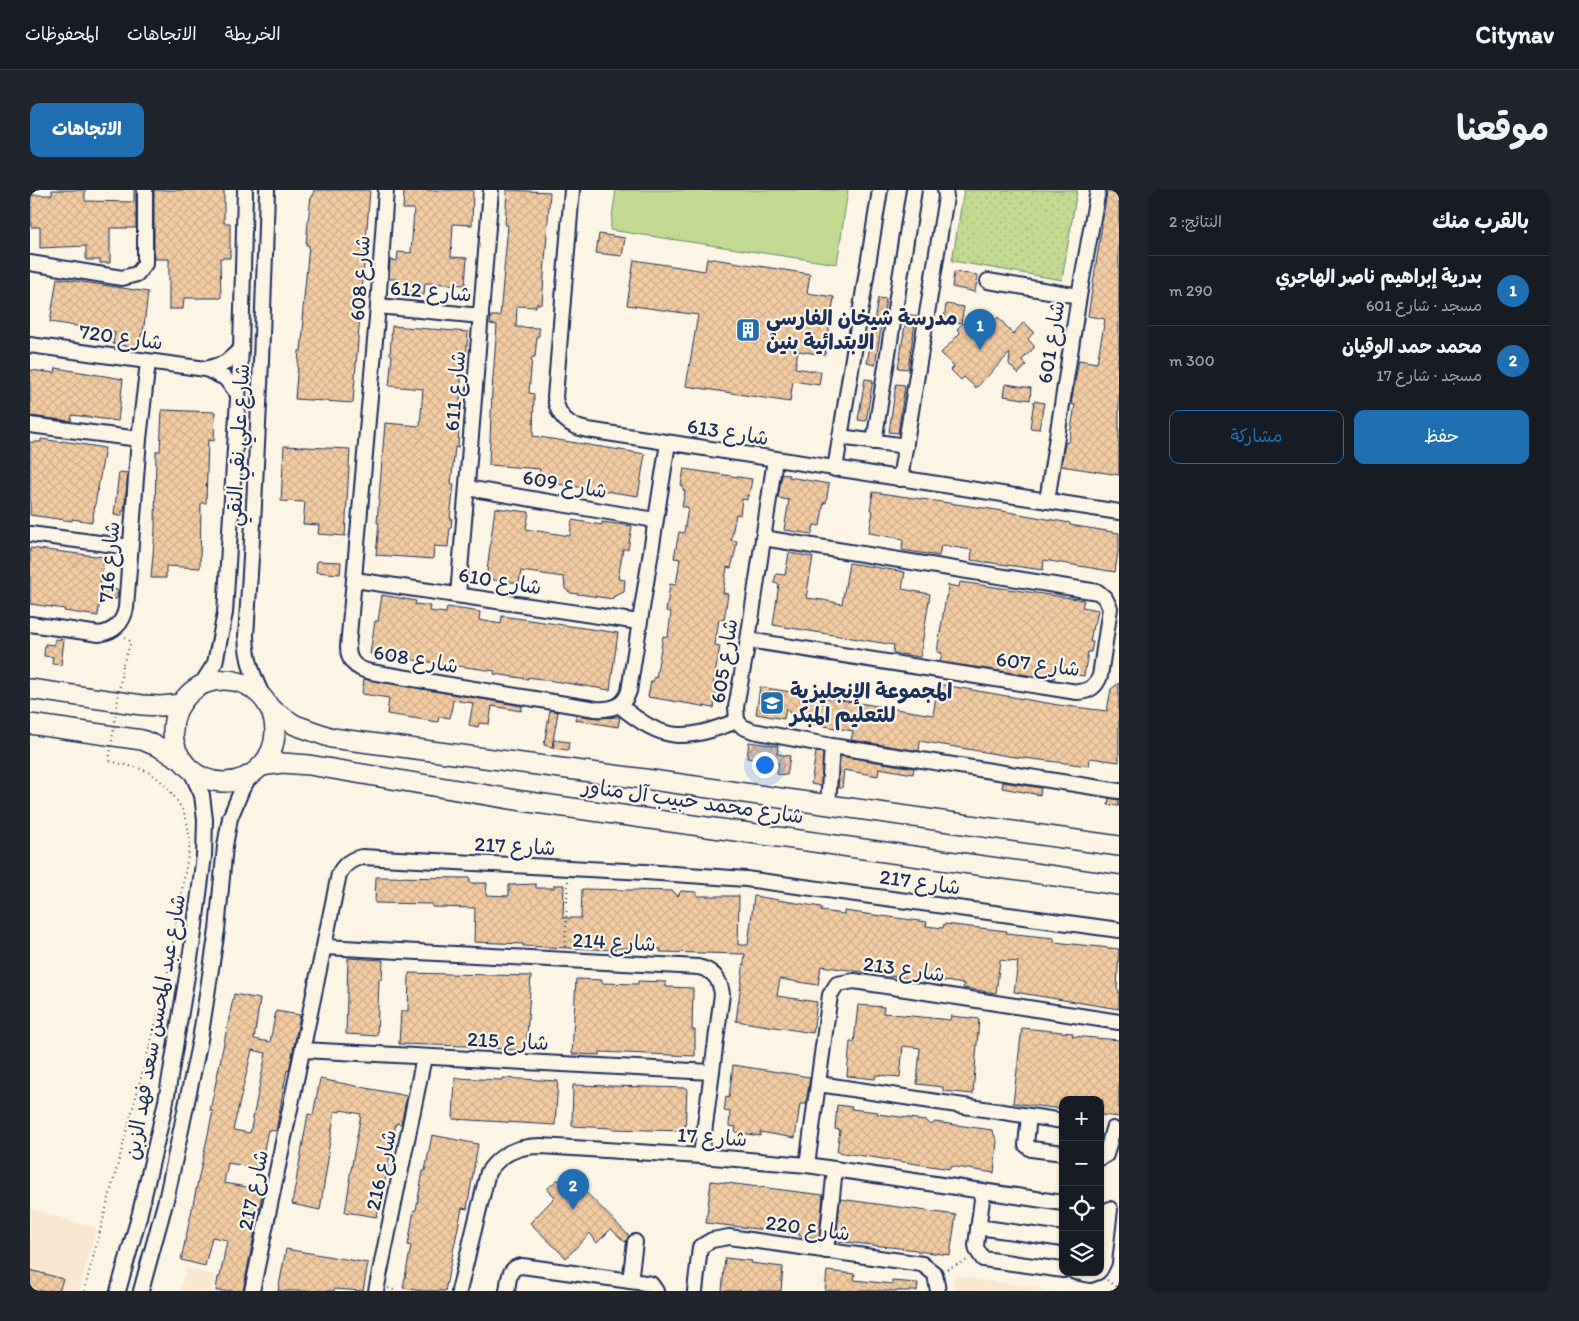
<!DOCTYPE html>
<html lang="ar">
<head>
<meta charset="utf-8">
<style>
  body { margin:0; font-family:Itim,"Playpen Sans Arabic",sans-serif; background:#20242c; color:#f1f3f6; direction:rtl }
  .controls { position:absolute; right:15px; bottom:15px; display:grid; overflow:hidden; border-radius:10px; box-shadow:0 1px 4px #0004 }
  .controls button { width:45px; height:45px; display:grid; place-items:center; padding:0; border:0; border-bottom:1px solid #363941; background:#171b24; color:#f1f3f6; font:25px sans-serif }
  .you { position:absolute; left:734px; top:574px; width:18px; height:18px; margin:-12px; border:4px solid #fff; border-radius:50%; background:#1a73e8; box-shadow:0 0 0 8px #1a73e833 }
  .badge { display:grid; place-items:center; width:32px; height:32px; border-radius:50%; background:#1f6fb2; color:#fff; font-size:16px; font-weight:700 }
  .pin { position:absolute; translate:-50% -41px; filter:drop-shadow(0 1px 2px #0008) }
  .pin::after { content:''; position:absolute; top:26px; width:18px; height:15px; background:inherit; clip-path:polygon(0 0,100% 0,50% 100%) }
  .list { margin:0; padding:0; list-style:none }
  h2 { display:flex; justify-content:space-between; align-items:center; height:65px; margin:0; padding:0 20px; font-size:21px }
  h2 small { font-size:16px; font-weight:400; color:#9ea1a6 }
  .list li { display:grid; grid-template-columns:32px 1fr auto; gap:15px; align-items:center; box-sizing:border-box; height:70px; padding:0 20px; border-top:1px solid #363941 }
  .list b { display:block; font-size:19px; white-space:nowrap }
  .list p { margin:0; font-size:16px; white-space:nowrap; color:#9ea1a6 }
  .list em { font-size:16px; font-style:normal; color:#9ea1a6 }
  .actions { display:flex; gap:10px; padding:15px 20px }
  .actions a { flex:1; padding:11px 0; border:1px solid #1f6fb2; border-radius:10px; text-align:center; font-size:18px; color:#1f6fb2 }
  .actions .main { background:#1f6fb2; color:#fff }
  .icon { flex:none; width:28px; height:28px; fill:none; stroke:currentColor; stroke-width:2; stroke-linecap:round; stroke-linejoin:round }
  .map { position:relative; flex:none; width:1089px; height:1101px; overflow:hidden; direction:ltr; border-radius:10px }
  header { display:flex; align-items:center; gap:30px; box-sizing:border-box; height:70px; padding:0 25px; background:#171b24; border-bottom:1px solid #363941 }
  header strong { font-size:24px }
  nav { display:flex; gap:28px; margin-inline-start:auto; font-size:18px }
  .intro { display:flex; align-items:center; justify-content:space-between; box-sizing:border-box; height:120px; padding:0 30px }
  h1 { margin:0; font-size:35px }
  .button { padding:12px 22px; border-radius:10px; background:#1f6fb2; color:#fff; font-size:18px; font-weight:700 }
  main { display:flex; gap:30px; padding:0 30px }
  aside { flex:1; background:#171b24; border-radius:10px; box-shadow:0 1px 4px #0004 }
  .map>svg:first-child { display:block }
</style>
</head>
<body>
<header>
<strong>Citynav</strong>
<nav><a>الخريطة</a><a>الاتجاهات</a><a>المحفوظات</a></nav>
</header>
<div class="intro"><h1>موقعنا</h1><a class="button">الاتجاهات</a></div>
<main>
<aside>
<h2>بالقرب منك<small>النتائج: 2</small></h2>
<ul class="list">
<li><span class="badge">1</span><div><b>بدرية إبراهيم ناصر الهاجري</b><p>مسجد · شارع 601</p></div><em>290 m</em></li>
<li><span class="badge">2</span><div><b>محمد حمد الوقيان</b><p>مسجد · شارع 17</p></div><em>300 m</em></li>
</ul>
<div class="actions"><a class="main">حفظ</a><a>مشاركة</a></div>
</aside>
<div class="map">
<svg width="1089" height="1101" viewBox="0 0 1089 1101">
  <defs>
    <pattern id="park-dots" width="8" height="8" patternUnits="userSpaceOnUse" patternTransform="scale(1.25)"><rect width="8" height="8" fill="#c1d990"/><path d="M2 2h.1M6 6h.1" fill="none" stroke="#a5bb7f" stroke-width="1.8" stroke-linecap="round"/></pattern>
    <pattern id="building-cross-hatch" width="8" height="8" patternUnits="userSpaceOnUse" patternTransform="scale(1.25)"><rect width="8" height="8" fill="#f2cba2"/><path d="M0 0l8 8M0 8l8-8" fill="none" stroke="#cfaf8e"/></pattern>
  </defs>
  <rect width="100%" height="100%" fill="#fcf5e5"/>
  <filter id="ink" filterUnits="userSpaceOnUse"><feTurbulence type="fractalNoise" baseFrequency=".02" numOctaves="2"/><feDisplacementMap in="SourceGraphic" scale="10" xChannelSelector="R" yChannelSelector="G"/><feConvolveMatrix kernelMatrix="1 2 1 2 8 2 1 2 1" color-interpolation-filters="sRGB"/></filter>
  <g filter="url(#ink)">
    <!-- built -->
    <g fill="#f9e8d1">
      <path d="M0,1019L66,1038L49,1101H0Z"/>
      <path d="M156,1078L185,1085L181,1101H150Z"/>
      <path d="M925,1086L1029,1101H923Z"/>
    </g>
    <!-- green -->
    <path fill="#c1d990" stroke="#6e8477" d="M586,0H818L807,74L580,40Z"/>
    <!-- park -->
    <path fill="url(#park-dots)" stroke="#6e8477" d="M934,0H1047L1032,90L922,71Z"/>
    <!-- building -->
    <g fill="url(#building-cross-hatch)" stroke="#1b2f5e" fill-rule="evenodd">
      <path d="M22,0H55V11L104,12V0H106V38H80V73H70V70H56V56L10,58V37H1V5H22Z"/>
      <path d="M124,0H194V33H200V68H190L191,108H154L153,119H139V69H124Z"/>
      <path d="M284,0H340L323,213L265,209L269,161H271L274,130H272L279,55H276L278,32L281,6H283Z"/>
      <path d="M374,0H443L442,35L423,34L421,67L437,68L435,95L395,93L394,105L367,104L368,91L366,89H359L360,70L367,71L368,62L381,63L384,19H373Z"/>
      <path d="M477,0L520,2L512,114H506V117L487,116L486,137L509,138V146H507L505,167H502L499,203L504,204L503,246L615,264L608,306L508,291L510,279L459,275L462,201L467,135L460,134L461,126H470L478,35H475Z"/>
      <path d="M1077,2L1089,4V163L1087,176L1089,177V285L1031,276L1035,253L1039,251L1045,215L1041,214L1049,170L1067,173L1075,129L1058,126Z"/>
      <path d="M569,44L595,48L592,66L566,63Z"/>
      <path d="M677,68L780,84L777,103L804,107L795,165L768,161L765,178L791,182L789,195L763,191L760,212L656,196L668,125L597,115L604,70L675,81Z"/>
      <path d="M924,82L948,85L945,102L922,97Z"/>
      <path d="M27,88L118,102L113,144H111L109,158L83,154L85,142L20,132Z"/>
      <path d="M848,108L856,109L845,175L837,173Z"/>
      <path d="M916,114L934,117L931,133L914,130Z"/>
      <path d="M949,121L962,134L968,127L983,144L994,132L1004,142L998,149L1004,156V158L992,170L997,175L988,184L979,174L980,163L946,198L934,187L931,190L921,180L924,177L911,163L930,143L927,139L944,122L946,124Z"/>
      <path d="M877,124L886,126L878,179L868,178Z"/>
      <path d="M362,136L438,142L436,170H432L428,258L425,257L424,267L421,294H424L420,328H422L421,338H420L418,357L404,356L403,369L346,365L349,333H347L355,233L390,236L393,199L359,196L362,165L360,164Z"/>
      <path d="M26,178L93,189L88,231L42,225L41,231L0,226V180L25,183Z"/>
      <path d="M835,189L843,190L836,231L828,230Z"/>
      <path d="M866,194L875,195L868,243L859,242Z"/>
      <path d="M976,194L1001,198L1000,210L974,206Z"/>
      <path d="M1004,211L1014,213L1009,239L1000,238Z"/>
      <path d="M132,220L185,222L184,251L178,250L176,313H171L170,378L136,376V388H121L125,341L126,261H130Z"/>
      <path d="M11,249L32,252V251L75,258L62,332L42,329V331L0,325V252H11Z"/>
      <path d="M254,256L320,259L315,346L288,344L289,335L273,334L275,312L251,311Z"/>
      <path d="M654,279L722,289L719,306L717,305V310L712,309L710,325L706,324L701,350L707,351L705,362L701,378L697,377L693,403L698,404L694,430L689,429L685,455L690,456L683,496L687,497L684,518L618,507L621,491L623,492L624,487L626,488L633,446L638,447L641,422L636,421L638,409L640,394L646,395L650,369L644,368L649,342L654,343L658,317H652L655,301L653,300V296L651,295Z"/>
      <path d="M89,282L98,283L94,321H92V326L84,325Z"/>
      <path d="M752,284L759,285V287L799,294L796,313L794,312L790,336L784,335L782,344L754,340L759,310L748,308Z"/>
      <path d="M843,302L967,320L1040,333V335L1089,343V356L1085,382L1014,370L1013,380L941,370L942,360L911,355L909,366L872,360L873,349L839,343L843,321L840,320Z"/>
      <path d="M465,318L499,322L496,339L540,346L542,330L572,335V332L602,336L598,359H593L588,389L595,390L594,402L583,407V409L541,403L535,399L534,387L491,381L489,393L456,389Z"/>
      <path d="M0,358L74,367L70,398L88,400L87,409L70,407L68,426L34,421L35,419L0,414Z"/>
      <path d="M759,363L783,367L776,408L793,410L812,414L819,373L875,382L872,399L900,404L890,467L863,463L864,455L743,435L749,394L744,393L746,384L755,385Z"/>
      <path d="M287,371L311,372L310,384L286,382Z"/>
      <path d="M930,392L1054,410L1052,417L1068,420L1065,435H1063L1060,452H1063L1061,462H1058L1054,486L1025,481L1024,489L910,472L912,463L907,462L916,406H917L918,395L929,397Z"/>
      <path d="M352,405L386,411L385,414L400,416L399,421L416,423L417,417L450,422L449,430L471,434L472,426L588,443L580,500L498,487V489L464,484L465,481L340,464L345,431H348Z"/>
      <path d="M25,449L34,450L31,475L22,474L23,467L14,466L15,454L24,455Z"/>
      <path d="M334,489L492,516L491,521L462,516L459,534L449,533L448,537L439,535L443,513L423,510L420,528L409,526L408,532L357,524L359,508L332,504Z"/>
      <path d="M1089,493V572L1060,568L1059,576L978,566L890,551L889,561L821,550L823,541L766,531L756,518L754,529L726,524L730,497L903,525L908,494L1028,515L1077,521L1081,499Z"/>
      <path d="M520,520L528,522L522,557L514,555Z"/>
      <path d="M546,525L566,528L590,527L588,537L545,530Z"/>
      <path d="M524,550L539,552L538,560L523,558Z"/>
      <path d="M719,552L748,556L747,564L760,566L757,585L747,584L749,573L717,568Z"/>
      <path d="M786,562L793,563L791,596L781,594Z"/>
      <path d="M810,566L884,578L883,584L849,578L848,586L814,580L812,598H808Z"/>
      <path d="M973,592L1011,598L1010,605L972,598Z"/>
      <path d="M1079,608L1089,610V616L1078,615Z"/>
      <path d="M346,687L440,688V693H457L456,705L479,706V695L506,694V698H524V695H534L533,728H551L552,699L643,701L648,706L651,701L667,702V706H709L708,755H718L724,706L791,717V721L814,724V721L897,732L896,736L913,738L914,734L977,741L976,743L1024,748V752L1089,759L1087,799L1089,800V819L984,802L988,772L970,770L966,803L933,798L934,794L888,787L887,790L791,776L788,795L750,789L747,806L787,812L783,843L706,831L715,764L630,762L631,759L585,758V760L493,756V754L444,752L445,718L402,717V714L345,713Z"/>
      <path d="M318,768L353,770L352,789H349L347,846L316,844Z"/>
      <path d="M379,783L501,786L496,861L436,856L369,854L371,821H378Z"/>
      <path d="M546,789L572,790V793L608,794V791L636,792V797L663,798L662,840H665V866L570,862V865L542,864Z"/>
      <path d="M204,804L230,809L224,849L240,852L246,821L270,825L259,881L257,880L246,941L238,940L230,979L198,973L194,993L233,1000L213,1101H186L188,1087H190L197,1050L182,1047L175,1076L151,1070L183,921H180ZM222,860L236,863L220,943L203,940Z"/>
      <path d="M828,815L854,817L853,823L920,830L921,826L949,829L943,904L913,901V897L887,894L890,858L873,856L870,887L846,885L845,889L817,886L820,852H824Z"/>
      <path d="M992,838L1043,843L1042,846L1089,850V927L1071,925L1073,910H1033V919L983,913Z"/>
      <path d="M703,875L780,887L776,914H770L765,948L730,942V946L705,942L706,937L699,936L700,922L694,921L696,907L699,908Z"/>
      <path d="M425,888L473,890V888L528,891L525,935L423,929Z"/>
      <path d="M290,889L377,906L371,934L366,933L354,997H352L347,1027L315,1022L320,991H319L331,924L311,920L310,922L305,921L298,963H299L290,1020L262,1014L278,924L283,925Z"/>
      <path d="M543,895L657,898L655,941L581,939V938L542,936Z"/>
      <path d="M807,915L822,917L821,919L848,922L847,924L887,929V930L897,931L901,935L905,932L962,940L967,951L964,983L920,976V979L807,962L810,940L805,939Z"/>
      <path d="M402,945L448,954L437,1019L432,1018L415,1101H392L373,1098L381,1056L378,1055L384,1020H386L393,981H395Z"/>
      <path d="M527,990L545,991L599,1046L597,1050L595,1052L581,1039L567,1053L560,1043L536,1068L500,1033L525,1007L517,999Z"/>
      <path d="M681,991L793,1005L789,1048L769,1046L770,1044L676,1033Z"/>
      <path d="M810,1009L926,1025L920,1065L887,1061V1060L806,1051Z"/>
      <path d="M256,1059L338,1073L333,1101L304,1099V1101H248Z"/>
      <path d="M695,1068L722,1071L721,1073L753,1077L751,1101H692Z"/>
      <path d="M0,1080L33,1089L29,1101H0Z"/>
      <path d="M797,1081L825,1084L824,1090L862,1094V1091L888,1093L887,1101H795Z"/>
    </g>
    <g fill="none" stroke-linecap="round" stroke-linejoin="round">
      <defs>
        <g id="minor">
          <path d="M356,0L348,116L318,457C318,473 327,479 341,482L566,519C581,520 594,517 599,501L638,253"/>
          <path d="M542,0L525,207C527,226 539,237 558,240L1089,322"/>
          <path d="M0,73L92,88L107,84L115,74V0"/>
          <path d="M958,91L1049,106"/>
          <path d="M348,116L451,126"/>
          <path d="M0,155L176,179L195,188L208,204"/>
          <path d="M176,179L195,173L211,159"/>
          <path d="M0,235L109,249L96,418C93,433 84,442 69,444L0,434"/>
          <path d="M810,247L876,256"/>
          <path d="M109,249L118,172"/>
          <path d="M844,252L884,0"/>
          <path d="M745,269L718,450L706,517L707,531L713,537L723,541L802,556L1089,601"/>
          <path d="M805,279L850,0"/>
          <path d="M870,289L916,7L915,0"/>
          <path d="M437,298L625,330"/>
          <path d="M1017,311L1049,106L1068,0"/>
          <path d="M0,344L100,357"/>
          <path d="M325,390L609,432"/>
          <path d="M428,405L461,0"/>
          <path d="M718,450L1047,502C1058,502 1066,497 1070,486L1080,418L1075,408L1068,402L733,348"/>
          <path d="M171,495L185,473L195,423L211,159L215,0"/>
          <path d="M234,509C223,486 217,471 216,446C226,297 233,149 237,0"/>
          <path d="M589,515C635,553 654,551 707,531"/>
          <path d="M798,615L802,556"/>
          <path d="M295,757L668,777C683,780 690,789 692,804L671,966"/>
          <path d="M273,860L681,882"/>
          <path d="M789,894L1033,931"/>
          <path d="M999,926L996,955L1001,959L1033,963"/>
          <path d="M1070,968L1076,965L1083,939"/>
          <path d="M777,975L800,805L807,794L824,791L1089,832"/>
          <path d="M953,1002L946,1055L947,1060L953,1069L1033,1080"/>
          <path d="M948,1037L1033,1049"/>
          <path d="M796,1061L805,979"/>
          <path d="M1070,1080L1074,1072L1080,1019"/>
          <path d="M1045,1082L1060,1085L1068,1082"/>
          <path d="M600,1091L605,1052"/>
          <path d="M88,1101L109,1027L136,911L163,750L174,666L175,630L172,605L160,579"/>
          <path d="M111,1101L137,1006L170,850L187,740L195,656L200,628L212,599L222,583"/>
          <path d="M222,1101L309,684C314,674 321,669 332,667L615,682L716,689L1089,740"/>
          <path d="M346,1101L394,867"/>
          <path d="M429,1101L458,982C471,963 488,956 511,956L671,966L777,975L1033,1013"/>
          <path d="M477,1101C479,1090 478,1077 492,1076L615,1093L621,1094L626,1101"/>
          <path d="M665,1101L670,1057L682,1050L699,1047L892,1074L905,1084L908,1101"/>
        </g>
        <g id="major">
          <circle cx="194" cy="541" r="51"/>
          <path d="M0,499L112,515L131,516L151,514"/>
          <path d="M241,519L265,535L302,548L622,590L1089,656"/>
          <path d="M0,534L112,550L129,557L153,571"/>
          <path d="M231,576L252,573L279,575L492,611L1089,695"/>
        </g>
      </defs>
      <!-- minor casing -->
      <use href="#minor" stroke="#1b2f5e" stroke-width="18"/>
      <!-- major casing -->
      <use href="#major" stroke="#1b2f5e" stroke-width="22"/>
      <!-- path -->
      <g stroke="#1b2f5e" stroke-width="2" stroke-dasharray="1 4" stroke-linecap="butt">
        <path d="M93,474L101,452L94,446"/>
        <path d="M535,757L538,689"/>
        <path d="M917,1079L940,1069"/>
        <path d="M1077,1090L1089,1099"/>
        <path d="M358,1098L367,1101"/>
        <path d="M54,1101L135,798L160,654C159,644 158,632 154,623C146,607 131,587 114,580C103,576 90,574 79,571"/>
      </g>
      <!-- minor -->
      <use href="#minor" stroke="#fcf5e5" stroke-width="14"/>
      <!-- major -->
      <use href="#major" stroke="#fcf5e5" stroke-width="19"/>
      <!-- path-bridge -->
      <path stroke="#1b2f5e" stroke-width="2" stroke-dasharray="1 4" stroke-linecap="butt" d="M79,571L93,474"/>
    </g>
  </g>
  <!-- icons -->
  <defs>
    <symbol id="building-square" viewBox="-11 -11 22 22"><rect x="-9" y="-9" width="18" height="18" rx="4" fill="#1f6fb2" stroke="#fcf5e5"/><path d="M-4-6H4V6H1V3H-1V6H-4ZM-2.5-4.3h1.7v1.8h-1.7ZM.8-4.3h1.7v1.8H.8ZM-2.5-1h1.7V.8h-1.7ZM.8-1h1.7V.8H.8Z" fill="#fff"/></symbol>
    <symbol id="school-square" viewBox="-11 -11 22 22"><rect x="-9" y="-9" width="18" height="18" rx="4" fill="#1f6fb2" stroke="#fcf5e5"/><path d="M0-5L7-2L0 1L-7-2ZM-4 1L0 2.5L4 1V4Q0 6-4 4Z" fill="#fff"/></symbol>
  </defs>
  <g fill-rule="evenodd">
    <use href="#building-square" x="704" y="126" width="28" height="28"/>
    <use href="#school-square" x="728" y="499" width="28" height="28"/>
  </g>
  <g text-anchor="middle" stroke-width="4.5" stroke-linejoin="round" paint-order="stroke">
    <!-- street labels -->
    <g font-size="21" fill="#1b2f5e" stroke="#fcf5e5">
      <text transform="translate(330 88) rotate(-86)" y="7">شارع 608</text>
      <text transform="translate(401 101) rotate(5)" y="7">شارع 612</text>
      <text transform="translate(91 147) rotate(8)" y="7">شارع 720</text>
      <text transform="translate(1021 152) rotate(-81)" y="7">شارع 601</text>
      <text transform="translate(425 201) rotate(-85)" y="7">شارع 611</text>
      <text transform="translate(698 242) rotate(9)" y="7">شارع 613</text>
      <text transform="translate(208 255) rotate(-87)" y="7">شارع علي نقي النقي</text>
      <text transform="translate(535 294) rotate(10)" y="7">شارع 609</text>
      <text transform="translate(79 372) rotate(-85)" y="7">شارع 716</text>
      <text transform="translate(470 391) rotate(9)" y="7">شارع 610</text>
      <text transform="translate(386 469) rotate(10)" y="7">شارع 608</text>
      <text transform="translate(694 471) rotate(-81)" y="7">شارع 605</text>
      <text transform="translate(1008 474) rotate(7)" y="7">شارع 607</text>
      <text transform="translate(663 611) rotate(8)" y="7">شارع محمد حبيب آل مناور</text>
      <text transform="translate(485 656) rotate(3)" y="7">شارع 217</text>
      <text transform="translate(890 692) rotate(8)" y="7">شارع 217</text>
      <text transform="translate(584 752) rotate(3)" y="7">شارع 214</text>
      <text transform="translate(874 779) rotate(8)" y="7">شارع 213</text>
      <text transform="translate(125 837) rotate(-80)" y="7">شارع عبد المحسن سعد فهد الزبن</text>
      <text transform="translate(478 851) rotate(3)" y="7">شارع 215</text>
      <text transform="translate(682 947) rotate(4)" y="7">شارع 17</text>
      <text transform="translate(351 980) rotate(-78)" y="7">شارع 216</text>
      <text transform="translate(223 1000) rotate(-78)" y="7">شارع 217</text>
      <text transform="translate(778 1038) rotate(8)" y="7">شارع 220</text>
    </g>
    <!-- poi labels -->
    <g font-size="21" font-weight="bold" fill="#1b2f5e" stroke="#fcf5e5" text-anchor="start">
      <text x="736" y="135">مدرسة شيخان الفارسي<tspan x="736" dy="24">الابتدائية بنين</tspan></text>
      <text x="760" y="508">المجموعة الإنجليزية<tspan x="760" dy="24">للتعليم المبكر</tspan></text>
    </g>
  </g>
</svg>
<div class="controls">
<button>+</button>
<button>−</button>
<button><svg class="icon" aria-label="locate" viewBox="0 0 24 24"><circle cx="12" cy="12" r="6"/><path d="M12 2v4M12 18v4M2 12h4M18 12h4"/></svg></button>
<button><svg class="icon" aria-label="layers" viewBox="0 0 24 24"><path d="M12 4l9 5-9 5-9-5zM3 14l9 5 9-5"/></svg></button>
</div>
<div class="you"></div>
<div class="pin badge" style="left:950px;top:160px">1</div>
<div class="pin badge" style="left:543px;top:1020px">2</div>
</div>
</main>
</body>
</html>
